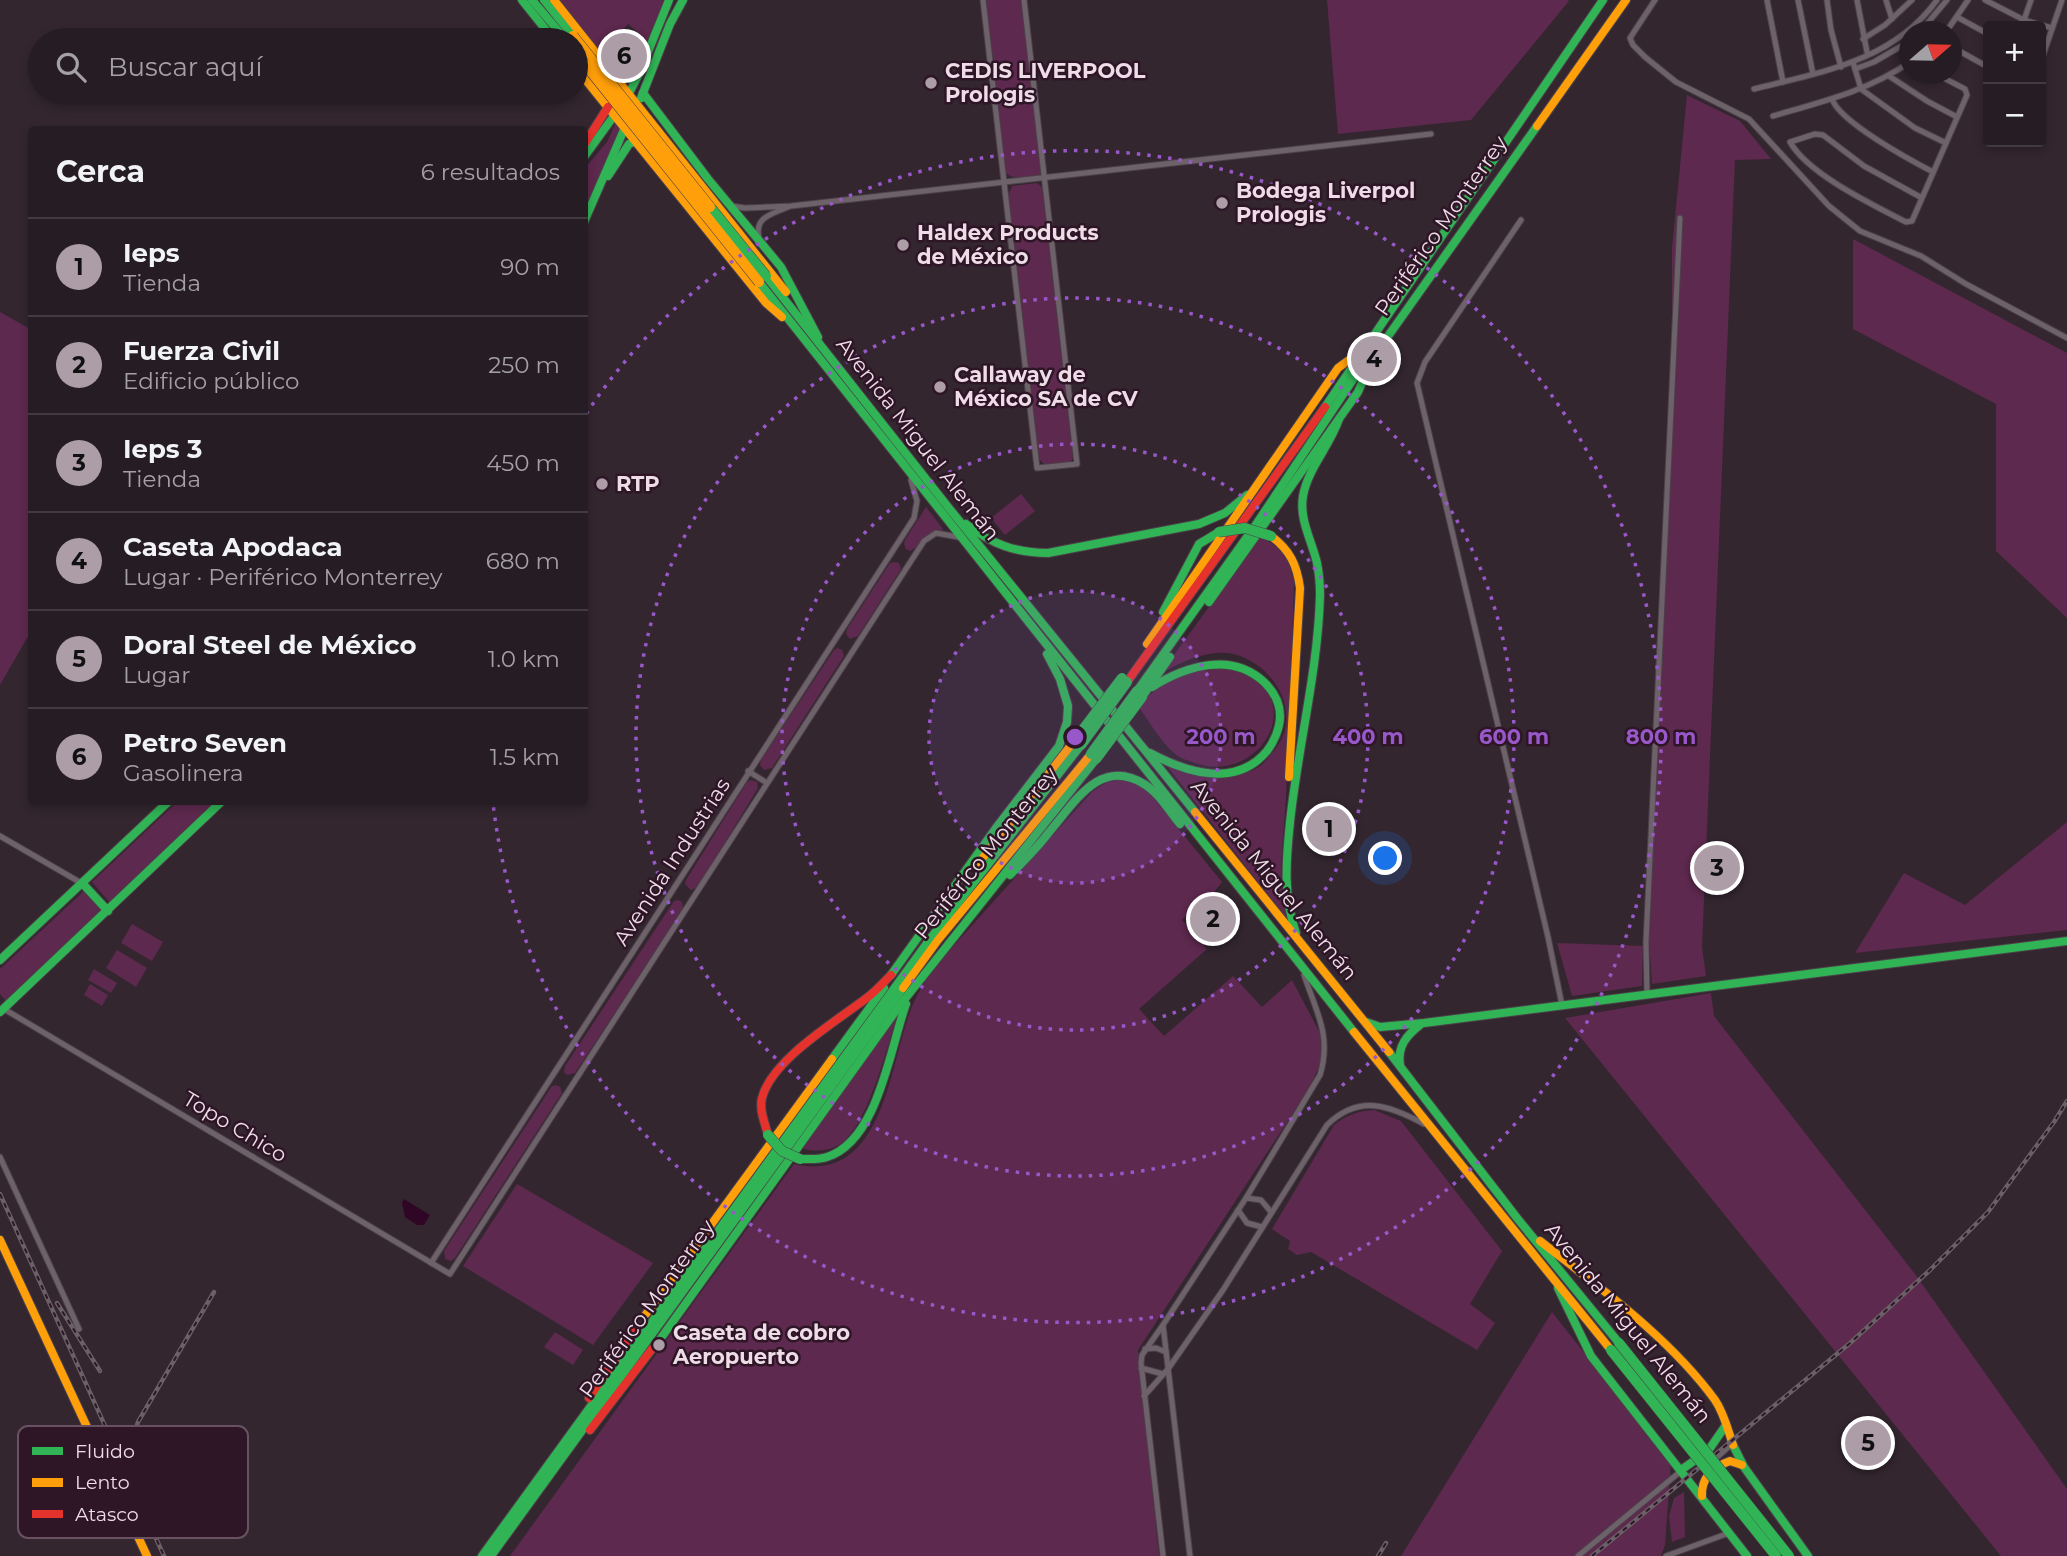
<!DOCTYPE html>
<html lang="es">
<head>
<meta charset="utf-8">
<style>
  body { margin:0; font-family:Montserrat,sans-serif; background:#2e252b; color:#f1f3f6 }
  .controls { position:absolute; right:21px; top:21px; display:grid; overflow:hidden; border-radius:7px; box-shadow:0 4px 10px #0003 }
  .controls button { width:63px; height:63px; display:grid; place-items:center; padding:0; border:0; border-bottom:2px solid #423a41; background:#261c23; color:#f1f3f6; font:35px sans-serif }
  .compass { position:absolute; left:1899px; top:21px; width:63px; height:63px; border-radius:50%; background:#261c23; box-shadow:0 4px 10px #0003; rotate:70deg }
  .you { position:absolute; left:1386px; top:859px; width:24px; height:24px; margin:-18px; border:5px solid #fff; border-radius:50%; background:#1a73e8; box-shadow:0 0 0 10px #1a73e833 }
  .badge { display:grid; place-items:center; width:46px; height:46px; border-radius:50%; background:#ad9da7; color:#111; font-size:23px; font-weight:700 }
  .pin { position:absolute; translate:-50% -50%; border:4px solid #fff; box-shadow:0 2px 7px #0006 }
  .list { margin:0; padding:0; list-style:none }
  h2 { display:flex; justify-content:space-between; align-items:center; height:91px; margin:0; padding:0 28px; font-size:30px }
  h2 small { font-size:23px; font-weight:400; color:#a4a1a6 }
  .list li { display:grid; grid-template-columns:46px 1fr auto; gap:21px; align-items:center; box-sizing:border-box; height:98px; padding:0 28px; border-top:2px solid #423a41 }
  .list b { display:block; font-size:26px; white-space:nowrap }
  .list p { margin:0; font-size:23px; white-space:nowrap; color:#a4a1a6 }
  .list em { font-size:23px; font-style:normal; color:#a4a1a6 }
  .icon { flex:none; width:38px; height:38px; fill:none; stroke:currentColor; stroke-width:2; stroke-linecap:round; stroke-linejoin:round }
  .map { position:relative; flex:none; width:2067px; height:1556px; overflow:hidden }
  .search { position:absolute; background:#261c23; box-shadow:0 4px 10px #0003; left:28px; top:28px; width:560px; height:77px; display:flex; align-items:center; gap:18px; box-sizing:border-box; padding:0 24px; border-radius:38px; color:#a4a1a6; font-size:26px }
  .panel { position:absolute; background:#261c23; box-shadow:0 4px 10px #0003; left:28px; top:126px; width:560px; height:679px; border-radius:7px }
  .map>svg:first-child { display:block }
</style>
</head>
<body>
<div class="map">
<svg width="2067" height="1556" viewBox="0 0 2067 1556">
  <rect width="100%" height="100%" fill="#33262f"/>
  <!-- green -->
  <g fill="#5d294e">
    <path d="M558,0H664L647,41L628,24L601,53Z"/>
    <path d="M986,0H1022L1041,175C1030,176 1014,181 1006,173Z"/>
    <path d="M1327,0H1568L1569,1L1471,120L1338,134Z"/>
    <path d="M1687,95L1740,121L1771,159L1735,160L1702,947L1706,976L1652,984L1649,939L1672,430V248Z"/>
    <path d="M616,122L621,127L585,210V168L607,142Z"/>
    <path d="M1037,183L1042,187L1073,458L1070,463L1045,465L1038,458L1008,196L1012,186Z"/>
    <path d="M1853,239L2067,353V618L1996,551V404L1853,329Z"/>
    <path d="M0,312L32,330L31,631L0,685Z"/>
    <path d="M1021,494L1035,511L1005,535L991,518Z"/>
    <path d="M926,507L943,529L942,531C923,530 924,545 910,551L906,549L904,544L905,540Z"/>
    <path d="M1260,537C1282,547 1289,558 1294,582C1292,654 1289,726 1286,797C1284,839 1276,880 1288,920L1163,761C1171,765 1180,771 1188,773C1197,775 1210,774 1220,774C1233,774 1246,775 1257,768C1263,765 1268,758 1272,753C1304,718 1278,668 1237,655C1212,647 1181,662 1160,674Z"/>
    <path d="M895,562L899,563L901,569L858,636L850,639L846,634L847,629L890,563Z"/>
    <path d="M838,648L842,650L844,656L772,768L764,770L760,765L761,760L834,650Z"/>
    <path d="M1217,666C1226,668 1240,668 1248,673C1306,709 1256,782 1198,764C1190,761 1180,759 1174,753C1160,741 1149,721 1138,706C1160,682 1186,674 1217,666Z"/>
    <path d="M751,780L757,782L758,788L698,887L691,890L685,884L686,880L747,782Z"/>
    <path d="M1124,780L1145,788L1222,882L1215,891L1182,920L1207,949L1139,1009L1164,1036L1233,976L1262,1007L1292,980L1320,1033L1322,1060L1310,1087L1138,1350L1159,1556H510L794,1164C886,1185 889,1060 913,1004C918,992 925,982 931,971L1092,792L1107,782Z"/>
    <path d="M177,802H216L111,904L92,882Z"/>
    <path d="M2067,822V930L1855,953L1904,873L1965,905Z"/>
    <path d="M85,890L103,910L6,1001L0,994V969Z"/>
    <path d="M678,900L682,902L683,909L575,1073L567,1075L564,1072L565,1066L674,901Z"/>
    <path d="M132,924L163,942L152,961L121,943Z"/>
    <path d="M1557,943L1643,946L1642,986L1572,996Z"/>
    <path d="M117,950L147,968L136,987L106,968Z"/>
    <path d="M94,969L117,983L111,993L88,980Z"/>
    <path d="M90,984L108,995L102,1006L84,995Z"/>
    <path d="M1711,993L1714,1016L1915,1274L2067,1489V1556H2001L1565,1018Z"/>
    <path d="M900,1008C888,1042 871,1115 846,1139C835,1151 816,1153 801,1148Z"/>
    <path d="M556,1085L560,1087L562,1093L455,1258L451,1261L445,1259L444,1251L552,1086Z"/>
    <path d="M1374,1110L1401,1121L1502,1251L1470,1304L1495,1323L1477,1350L1311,1252L1297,1255L1288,1249L1290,1241L1272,1229L1334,1125C1347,1115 1358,1111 1374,1110Z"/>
    <path d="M517,1184L653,1263L593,1345L463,1266Z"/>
    <path d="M1552,1312L1671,1463L1665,1545L1661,1556H1401Z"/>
    <path d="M555,1332L583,1350L573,1365L544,1347Z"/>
    <path d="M1684,1492L1685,1537L1672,1542L1669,1516L1674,1498Z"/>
  </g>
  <!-- water -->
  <path fill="#300626" d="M404,1199L430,1215L424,1225H417L405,1217L402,1203Z"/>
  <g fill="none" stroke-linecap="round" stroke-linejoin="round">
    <defs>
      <g id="street">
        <path d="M983,0L1037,468L1077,464L1024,0"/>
        <path d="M1655,0L1630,38L1633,45L1645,57L1676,82L1749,119L1829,206L1860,231L1921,256L1966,284L2067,338"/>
        <path d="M1767,0L1783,82"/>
        <path d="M1798,0L1813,74"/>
        <path d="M1827,0L1831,30L1841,67"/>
        <path d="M1857,0L1867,52"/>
        <path d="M1886,0L1892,19"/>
        <path d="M1985,0L2024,20L2052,28"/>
        <path d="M1957,17L1988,34"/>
        <path d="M2024,20L2031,0"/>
        <path d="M1920,32L1947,0"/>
        <path d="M1946,32L1968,0"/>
        <path d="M1863,39L1885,25L1912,0"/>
        <path d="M1952,47L1988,67"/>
        <path d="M2041,61L2062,0"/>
        <path d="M1853,62L1861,89L1915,128L1946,143"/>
        <path d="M1855,69L1874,62L1910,41"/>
        <path d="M1889,76L1927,101L1957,117"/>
        <path d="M1754,89C1822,72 1893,61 1937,0"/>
        <path d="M1832,99C1840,122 1910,160 1933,172"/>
        <path d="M1773,116C1821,102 1868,91 1910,62"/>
        <path d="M1922,198L1864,166L1823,135L1815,134L1790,142C1808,174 1873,205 1906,222L1912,221L1967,95L1965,89L1936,74"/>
        <path d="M732,206L745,208L791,206L1431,134"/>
        <path d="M1521,220L1425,362L1417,383L1548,937L1562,1005"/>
        <path d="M759,238C754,217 772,214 788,207"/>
        <path d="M748,771L767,783"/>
        <path d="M0,836L83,884"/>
        <path d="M1647,995L1646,942L1680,218"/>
        <path d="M4,1009L450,1274L924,541L936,533L958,537"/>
        <path d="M0,1157L79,1329"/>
        <path d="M1246,1198L1261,1200L1271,1212"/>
        <path d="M1238,1210L1247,1223L1262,1227"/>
        <path d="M431,1263L914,518L917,501L911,480"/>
        <path d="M1163,1325L1190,1556"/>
        <path d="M1145,1349L1156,1348L1166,1352"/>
        <path d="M1141,1368L1163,1374"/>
        <path d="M1144,1396L1168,1369L1223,1290L1327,1125C1359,1094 1389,1105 1424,1124"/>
        <path d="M1714,1460L1732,1444"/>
        <path d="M1163,1556L1141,1363L1142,1355L1163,1325L1246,1198L1320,1075C1332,1036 1316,1011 1304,975"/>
        <path d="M1578,1556L1681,1471"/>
        <path d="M1666,1556L1729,1533"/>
      </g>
      <g id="fast">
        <path d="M522,0L554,40"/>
        <path d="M532,0L566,40"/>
        <path d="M544,0L573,36"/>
        <path d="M615,76L641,69"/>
        <path d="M643,93L708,179L781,267L818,337"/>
        <path d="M627,97L639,74L669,0"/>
        <path d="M641,98L670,24L683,0"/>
        <path d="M584,157L616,113"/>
        <path d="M608,176L629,144L636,141"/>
        <path d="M584,222L626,125"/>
        <path d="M766,276L948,507L1195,812"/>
        <path d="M759,282L1354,1032"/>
        <path d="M1325,407L1603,0"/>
        <path d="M966,524C991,544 1016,553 1048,553L1199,524L1225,513L1247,495"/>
        <path d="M1209,602L1358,392L1372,360"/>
        <path d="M1163,612L1199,544L1219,532"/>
        <path d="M1137,691L1257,523L1354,378L1374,356L1537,126"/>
        <path d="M1142,697L1170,657"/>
        <path d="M1150,753C1187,773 1236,788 1267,751C1274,742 1280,728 1280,716C1280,704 1274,692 1265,683C1232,651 1186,666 1152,687"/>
        <path d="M1010,875C1024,861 1038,847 1050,831C1075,802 1100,757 1144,784C1159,793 1169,811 1180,824"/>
        <path d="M83,884L108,911"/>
        <path d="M1296,933C1283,897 1286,860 1290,822C1298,746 1318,671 1320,595C1320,584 1319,573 1317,563C1312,541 1299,520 1303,496C1308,468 1330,446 1339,419"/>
        <path d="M0,960L168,802"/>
        <path d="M891,975L996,828L1059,746L1067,722L1068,706L1060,679L1047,654"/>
        <path d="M0,1012L221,802"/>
        <path d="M1366,1022L1380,1027L1424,1023L2067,941"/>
        <path d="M1389,1052L1517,1218L1619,1343"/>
        <path d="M832,1059L884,988"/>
        <path d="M1400,1065C1397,1046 1407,1035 1421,1024"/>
        <path d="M800,1159C808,1159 819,1160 827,1157C878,1141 890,1048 906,1004"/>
        <path d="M1558,1288L1591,1356L1747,1556"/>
        <path d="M661,1338L900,1005L1096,759"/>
        <path d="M1733,1445L1744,1467L1808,1556"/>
        <path d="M1681,1470L1708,1451L1726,1425"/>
        <path d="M482,1556L930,939L1081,745"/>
        <path d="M491,1556L903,988"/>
      </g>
      <g id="slow">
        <path d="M554,0L786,292"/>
        <path d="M576,68L766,303L782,317"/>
        <path d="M1537,126L1626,0"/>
        <path d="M1271,536C1290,550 1297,565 1300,588L1289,777"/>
        <path d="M1147,644L1338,368L1360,352"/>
        <path d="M1195,812L1389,1052"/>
        <path d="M978,864L1075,740"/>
        <path d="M903,988L938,940L1091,754"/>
        <path d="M1354,1032L1611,1350"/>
        <path d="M0,1240L147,1556"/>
        <path d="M1540,1241C1600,1288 1669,1337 1715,1400C1724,1413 1728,1430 1733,1445"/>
        <path d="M646,1314L832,1059"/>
        <path d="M1702,1496C1701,1477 1713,1467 1730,1461L1742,1465"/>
      </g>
      <g id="jam">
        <path d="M584,145L608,107"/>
        <path d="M1127,682L1325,407"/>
        <path d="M768,1135C765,1123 759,1110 762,1098C772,1059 837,1021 868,997C876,991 884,982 891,975"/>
        <path d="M589,1398L637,1326"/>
        <path d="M590,1430L652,1349"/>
      </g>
    </defs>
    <!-- street casing -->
    <use href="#street" stroke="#4c4149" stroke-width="7"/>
    <!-- fast casing -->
    <use href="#fast" stroke="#4c4149" stroke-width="10"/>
    <!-- slow casing -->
    <use href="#slow" stroke="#4c4149" stroke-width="10"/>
    <!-- jam casing -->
    <use href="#jam" stroke="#4c4149" stroke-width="10"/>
    <!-- street -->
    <use href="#street" stroke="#6e626a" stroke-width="5"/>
    <!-- fast -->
    <use href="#fast" stroke="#30b455" stroke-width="8"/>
    <!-- slow -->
    <use href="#slow" stroke="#ff9f0a" stroke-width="8"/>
    <!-- jam -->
    <use href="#jam" stroke="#e5322d" stroke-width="8"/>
    <defs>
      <g id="rail">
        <path d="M0,1194L164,1556"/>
        <path d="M57,1303L100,1371"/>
        <path d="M136,1480C130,1460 131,1441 138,1422L214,1292"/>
        <path d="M1378,1556L1386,1543"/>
        <path d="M1592,1556L1849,1344L1929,1271L1988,1212L2054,1122L2067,1101"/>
      </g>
    </defs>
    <!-- rail casing -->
    <use href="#rail" stroke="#6a6066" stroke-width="4.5"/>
    <!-- rail -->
    <use href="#rail" stroke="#2e1627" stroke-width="2" stroke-dasharray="5" stroke-linecap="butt"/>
    <defs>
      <g id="fast-bridge">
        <path d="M710,207L766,276"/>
        <path d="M1219,532L1245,528L1271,536"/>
        <path d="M1075,740L1122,678"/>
        <path d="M1081,745L1127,682"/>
        <path d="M1091,754L1137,691"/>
        <path d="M1096,759L1142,697"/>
        <path d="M768,1135L782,1151L800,1159"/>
        <path d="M1619,1343L1789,1556"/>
        <path d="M1611,1350L1776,1556"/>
      </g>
      <g id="slow-bridge">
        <path d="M573,36L710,207"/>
        <path d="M576,53L759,282"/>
      </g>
    </defs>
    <!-- fast-bridge casing -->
    <use href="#fast-bridge" stroke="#4c4149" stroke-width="11" stroke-linecap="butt"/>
    <!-- slow-bridge casing -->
    <use href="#slow-bridge" stroke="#4c4149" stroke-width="11" stroke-linecap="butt"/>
    <!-- fast-bridge -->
    <use href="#fast-bridge" stroke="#30b455" stroke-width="10"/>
    <!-- slow-bridge -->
    <use href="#slow-bridge" stroke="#ff9f0a" stroke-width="10"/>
  </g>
  <!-- distance rings -->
  <circle cx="1075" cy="737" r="146" fill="#9858c9" fill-opacity=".12"/>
  <g fill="none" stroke="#9858c9" stroke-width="3.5" stroke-dasharray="3.5 7">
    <circle cx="1075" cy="737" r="146"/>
    <circle cx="1075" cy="737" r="293"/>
    <circle cx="1075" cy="737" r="439"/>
    <path d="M586 414A586 586 0 1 1 493 803"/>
  </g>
  <!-- markers -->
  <g fill="#ad9da7" stroke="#2e1627" stroke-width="2.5">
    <circle cx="931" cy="83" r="7"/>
    <circle cx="1222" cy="203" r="7"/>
    <circle cx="903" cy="245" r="7"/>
    <circle cx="940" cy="387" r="7"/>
    <circle cx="602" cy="484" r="7"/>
    <circle cx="659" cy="1345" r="7"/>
  </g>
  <g text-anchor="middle" stroke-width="5" stroke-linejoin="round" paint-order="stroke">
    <!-- poi labels -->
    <g font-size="21" font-weight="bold" fill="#eedde7" stroke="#2e1627" text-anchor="start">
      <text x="945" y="78">CEDIS LIVERPOOL<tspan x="945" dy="24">Prologis</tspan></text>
      <text x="1236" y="198">Bodega Liverpol<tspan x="1236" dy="24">Prologis</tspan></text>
      <text x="917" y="240">Haldex Products<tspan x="917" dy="24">de México</tspan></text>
      <text x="954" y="382">Callaway de<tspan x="954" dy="24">México SA de CV</tspan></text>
      <text x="616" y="491">RTP</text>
      <text x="673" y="1340">Caseta de cobro<tspan x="673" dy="24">Aeropuerto</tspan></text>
    </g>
    <!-- street labels -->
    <g font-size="21" fill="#eedde7" stroke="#2e1627">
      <text transform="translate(1441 226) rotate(-55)" y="7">Periférico Monterrey</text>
      <text transform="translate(918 439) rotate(52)" y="7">Avenida Miguel Alemán</text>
      <text transform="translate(986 853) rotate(-51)" y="7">Periférico Monterrey</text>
      <text transform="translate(672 862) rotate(-57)" y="7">Avenida Industrias</text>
      <text transform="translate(1274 880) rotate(51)" y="7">Avenida Miguel Alemán</text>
      <text transform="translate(235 1127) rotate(31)" y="7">Topo Chico</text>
      <text transform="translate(647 1309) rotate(-54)" y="7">Periférico Monterrey</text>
      <text transform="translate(1628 1323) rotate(51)" y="7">Avenida Miguel Alemán</text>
    </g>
  </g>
  <!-- legend -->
  <rect x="18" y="1426" width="230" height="112" rx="10" fill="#2e1627" stroke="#685261" stroke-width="2"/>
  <rect x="32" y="1447" width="31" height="8" fill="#30b455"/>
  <rect x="32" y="1478" width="31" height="9" fill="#ff9f0a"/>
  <rect x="32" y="1510" width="31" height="8" fill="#e5322d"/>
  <g font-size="19" fill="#eedde7">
    <text x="75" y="1458">Fluido</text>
    <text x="75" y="1489">Lento</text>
    <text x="75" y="1521">Atasco</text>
  </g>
  <circle cx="1075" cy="737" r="10" fill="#9858c9" stroke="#2e1627" stroke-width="3.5"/>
  <g font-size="21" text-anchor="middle" font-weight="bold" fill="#9858c9" stroke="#2e1627" stroke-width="5" stroke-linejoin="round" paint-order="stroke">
    <text x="1221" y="744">200 m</text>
    <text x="1368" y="744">400 m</text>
    <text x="1514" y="744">600 m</text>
    <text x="1661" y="744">800 m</text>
  </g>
</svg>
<div class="controls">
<button>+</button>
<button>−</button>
</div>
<svg class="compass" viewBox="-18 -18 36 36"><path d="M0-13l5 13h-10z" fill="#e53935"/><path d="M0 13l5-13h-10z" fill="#a4a1a6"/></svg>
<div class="you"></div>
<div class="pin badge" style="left:1329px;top:829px">1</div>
<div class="pin badge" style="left:1213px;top:919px">2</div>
<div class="pin badge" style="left:1717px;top:868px">3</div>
<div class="pin badge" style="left:1374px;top:359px">4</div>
<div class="pin badge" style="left:1868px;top:1443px">5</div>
<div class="pin badge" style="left:624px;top:56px">6</div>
<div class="search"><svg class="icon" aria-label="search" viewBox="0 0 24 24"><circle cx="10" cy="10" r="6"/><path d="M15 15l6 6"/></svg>Buscar aquí</div>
<section class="panel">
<h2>Cerca<small>6 resultados</small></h2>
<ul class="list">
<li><span class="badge">1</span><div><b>Ieps</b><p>Tienda</p></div><em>90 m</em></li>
<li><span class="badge">2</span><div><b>Fuerza Civil</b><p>Edificio público</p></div><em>250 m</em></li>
<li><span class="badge">3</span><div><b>Ieps 3</b><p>Tienda</p></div><em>450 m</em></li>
<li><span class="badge">4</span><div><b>Caseta Apodaca</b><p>Lugar · Periférico Monterrey</p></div><em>680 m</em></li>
<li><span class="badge">5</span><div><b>Doral Steel de México</b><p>Lugar</p></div><em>1.0 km</em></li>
<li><span class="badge">6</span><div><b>Petro Seven</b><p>Gasolinera</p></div><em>1.5 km</em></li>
</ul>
</section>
</div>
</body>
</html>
